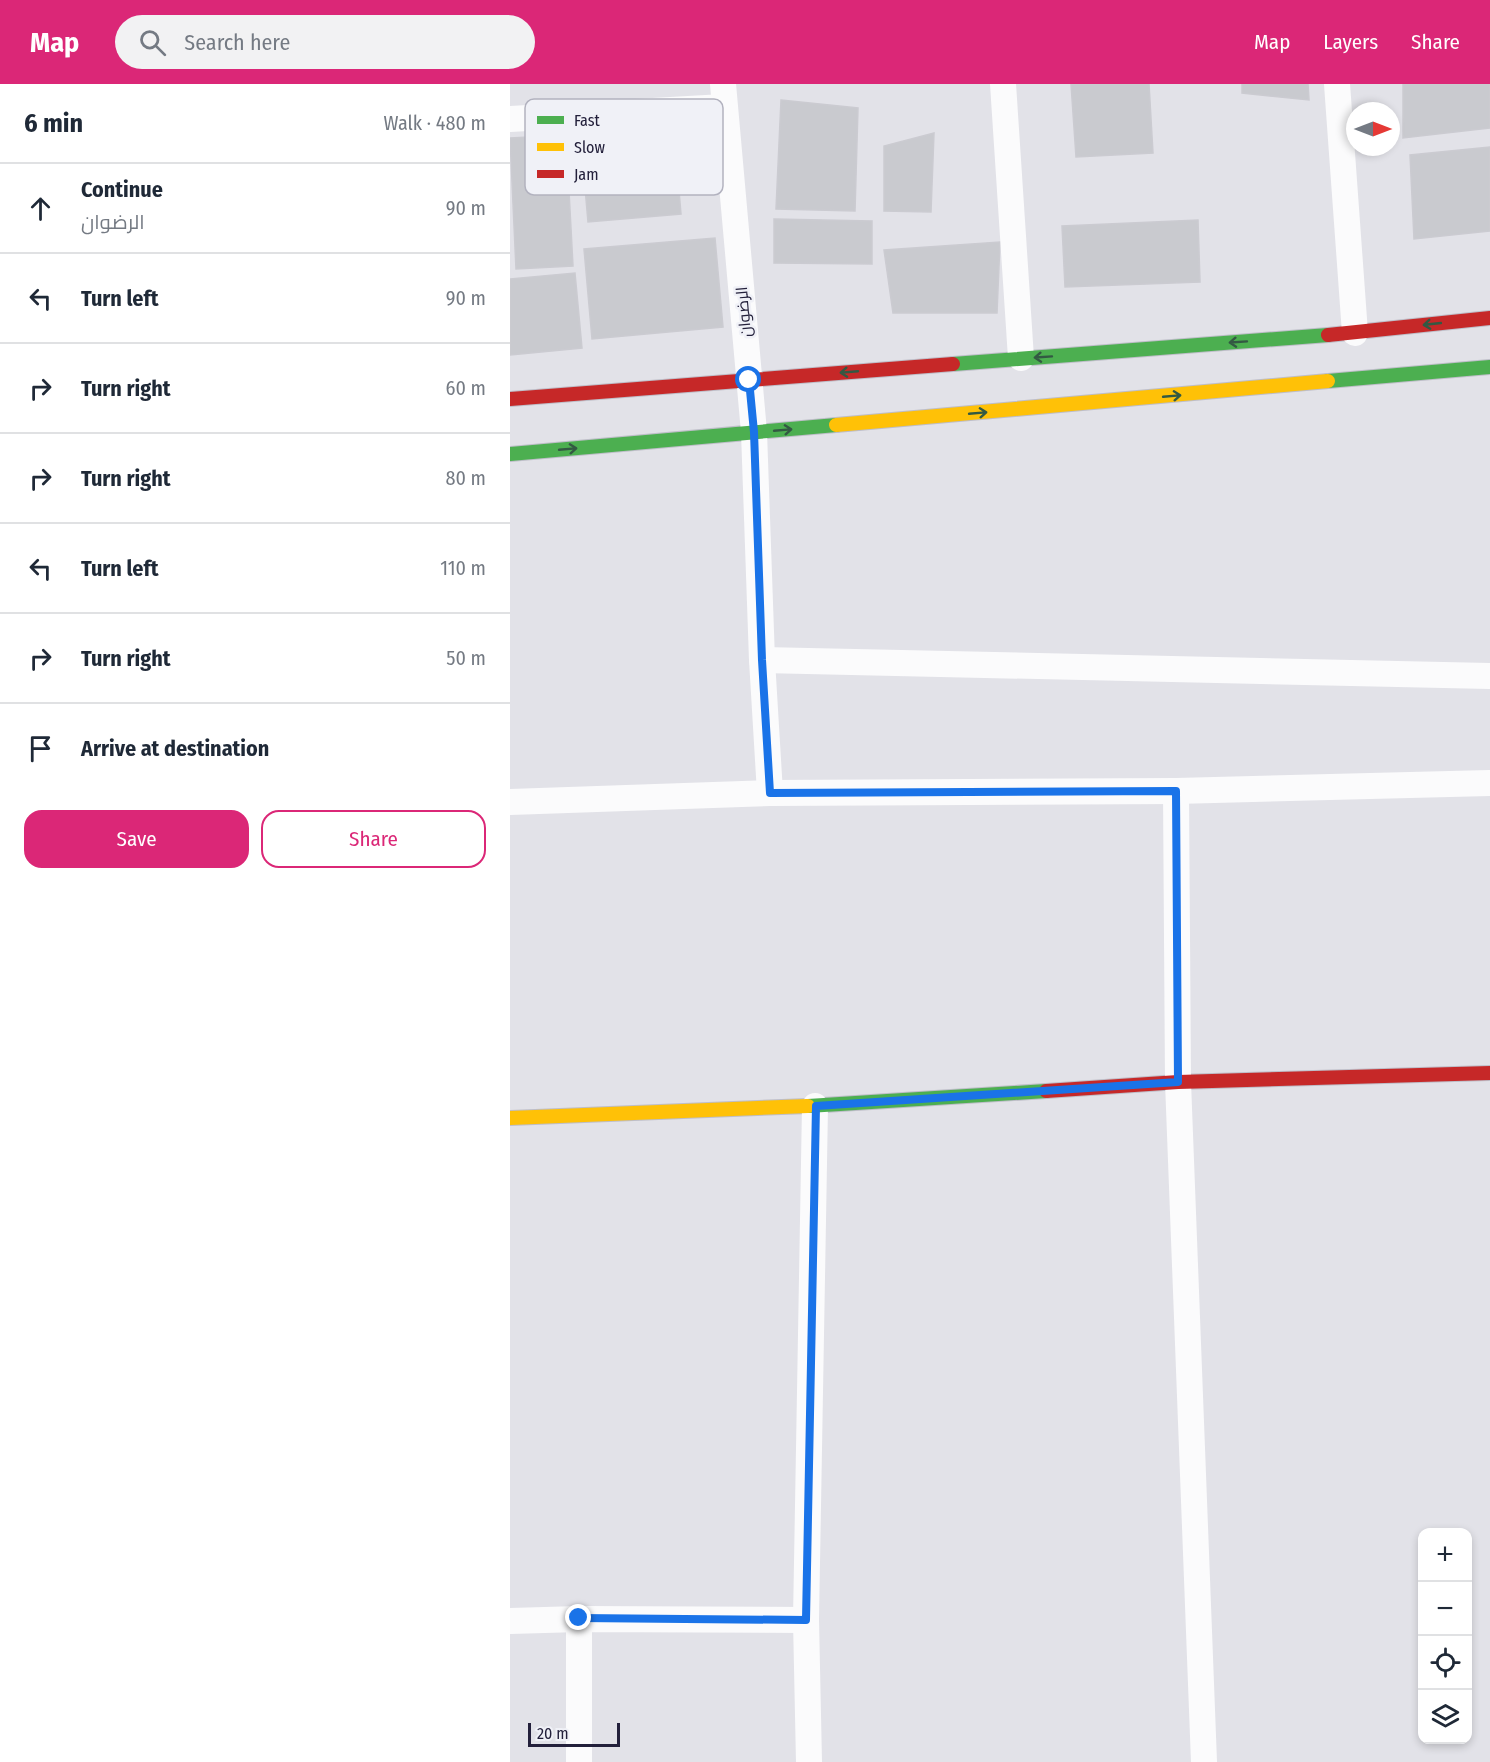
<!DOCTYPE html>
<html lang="en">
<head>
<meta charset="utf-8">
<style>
  body { margin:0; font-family:"Fira Sans Condensed",Cairo,sans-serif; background:#f2f2f3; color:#1f2937 }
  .controls { position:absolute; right:18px; bottom:18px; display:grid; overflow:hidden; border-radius:12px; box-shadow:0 3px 9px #0003 }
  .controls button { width:54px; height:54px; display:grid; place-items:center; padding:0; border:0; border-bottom:2px solid #e0e1e3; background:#fff; color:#1f2937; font:30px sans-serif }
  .compass { position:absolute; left:836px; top:18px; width:54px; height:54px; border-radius:50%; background:#fff; box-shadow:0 3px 9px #0003; rotate:90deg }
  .scale { position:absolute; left:18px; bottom:15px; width:92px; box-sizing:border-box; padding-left:6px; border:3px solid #23203b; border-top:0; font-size:16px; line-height:21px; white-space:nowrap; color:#23203b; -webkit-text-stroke:4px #f0f1f7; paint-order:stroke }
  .stop { position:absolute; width:18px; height:18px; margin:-14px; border:4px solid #1a73e8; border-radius:50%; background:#fff }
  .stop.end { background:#1a73e8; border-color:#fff; box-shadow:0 2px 6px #0008 }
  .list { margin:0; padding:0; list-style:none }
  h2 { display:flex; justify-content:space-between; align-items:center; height:78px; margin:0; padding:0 24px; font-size:26px }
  h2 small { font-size:20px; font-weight:400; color:#747a83 }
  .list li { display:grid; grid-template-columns:39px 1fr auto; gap:18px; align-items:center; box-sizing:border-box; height:90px; padding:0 24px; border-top:2px solid #e0e1e3 }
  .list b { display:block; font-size:22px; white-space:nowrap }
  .list p { margin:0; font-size:20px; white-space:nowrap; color:#747a83 }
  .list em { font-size:20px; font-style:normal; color:#747a83 }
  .actions { display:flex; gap:12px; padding:18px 24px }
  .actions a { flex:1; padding:14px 0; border:2px solid #db2777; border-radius:18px; text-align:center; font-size:21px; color:#db2777 }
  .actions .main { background:#db2777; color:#fff }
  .icon { flex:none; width:33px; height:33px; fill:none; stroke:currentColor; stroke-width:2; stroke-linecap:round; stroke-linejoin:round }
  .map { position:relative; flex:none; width:980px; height:1678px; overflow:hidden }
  header { display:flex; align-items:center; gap:36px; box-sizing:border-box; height:84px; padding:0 30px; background:#db2777; color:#fff }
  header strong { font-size:28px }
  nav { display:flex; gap:33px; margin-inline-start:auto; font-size:21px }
  .search { width:420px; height:54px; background:#f2f2f3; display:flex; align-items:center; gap:15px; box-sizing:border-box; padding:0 21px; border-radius:33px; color:#747a83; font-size:22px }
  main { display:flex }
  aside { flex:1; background:#fff }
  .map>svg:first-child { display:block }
</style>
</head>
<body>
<header>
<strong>Map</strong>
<div class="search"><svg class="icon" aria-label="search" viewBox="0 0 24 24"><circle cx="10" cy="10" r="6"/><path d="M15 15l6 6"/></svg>Search here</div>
<nav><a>Map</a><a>Layers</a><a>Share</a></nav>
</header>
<main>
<aside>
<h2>6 min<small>Walk · 480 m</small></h2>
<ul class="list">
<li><svg class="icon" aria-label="ahead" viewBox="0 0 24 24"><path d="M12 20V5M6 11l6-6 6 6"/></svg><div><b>Continue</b><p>الرضوان</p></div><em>90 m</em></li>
<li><svg class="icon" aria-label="left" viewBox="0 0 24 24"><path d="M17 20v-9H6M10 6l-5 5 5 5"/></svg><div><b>Turn left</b></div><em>90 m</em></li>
<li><svg class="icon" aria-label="right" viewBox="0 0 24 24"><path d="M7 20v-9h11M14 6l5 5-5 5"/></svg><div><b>Turn right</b></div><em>60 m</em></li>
<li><svg class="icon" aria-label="right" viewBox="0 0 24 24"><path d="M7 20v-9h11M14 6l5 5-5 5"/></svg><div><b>Turn right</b></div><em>80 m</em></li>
<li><svg class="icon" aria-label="left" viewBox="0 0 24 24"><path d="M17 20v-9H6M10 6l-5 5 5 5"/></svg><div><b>Turn left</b></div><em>110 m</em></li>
<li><svg class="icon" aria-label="right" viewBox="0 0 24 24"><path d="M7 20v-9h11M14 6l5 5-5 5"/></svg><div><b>Turn right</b></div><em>50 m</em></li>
<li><svg class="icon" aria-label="arrive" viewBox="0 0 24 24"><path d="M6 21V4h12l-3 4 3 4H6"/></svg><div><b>Arrive at destination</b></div></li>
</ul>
<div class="actions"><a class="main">Save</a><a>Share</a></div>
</aside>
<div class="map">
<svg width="980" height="1678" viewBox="0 0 980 1678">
  <rect width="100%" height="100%" fill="#e2e2e8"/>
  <!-- building -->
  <g fill="#c9cacf" stroke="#cbcbd1" stroke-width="1.5">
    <path d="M561,0H639L643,69L566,73Z"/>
    <path d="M732,0H798L799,16L732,9Z"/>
    <path d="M893,0H980V44L893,54Z"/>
    <path d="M271,16L348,24L345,127L266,125Z"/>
    <path d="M164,49L171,130L78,138L71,58Z"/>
    <path d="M424,49L421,128L374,127V62Z"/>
    <path d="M56,51L63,182L6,185L0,54Z"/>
    <path d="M980,63V147L904,155L900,71Z"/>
    <path d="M264,135L362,137V180L264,179Z"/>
    <path d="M688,136L690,198L555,203L552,142Z"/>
    <path d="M205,154L213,243L82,255L74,165Z"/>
    <path d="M490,158L487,229H383L374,166Z"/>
    <path d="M65,189L72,264L0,271V195Z"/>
  </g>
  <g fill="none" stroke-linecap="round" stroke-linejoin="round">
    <defs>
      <g id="fast">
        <path d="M443,280L818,251"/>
        <path d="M818,297L980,283"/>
        <path d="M0,370L326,341"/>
        <path d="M298,1022L536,1007"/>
      </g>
      <g id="slow">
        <path d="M326,341L818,297"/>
        <path d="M0,1034L298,1022"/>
      </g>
      <g id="jam">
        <path d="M818,251L980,234"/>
        <path d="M0,315L443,280"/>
        <path d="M536,1007L668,998L980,989"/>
      </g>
    </defs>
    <!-- fast casing -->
    <use href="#fast" stroke="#bebec8" stroke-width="16"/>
    <!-- slow casing -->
    <use href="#slow" stroke="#bebec8" stroke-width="16"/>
    <!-- jam casing -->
    <use href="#jam" stroke="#bebec8" stroke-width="16"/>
    <!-- street -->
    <g stroke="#fbfbfc" stroke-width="26">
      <path d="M213,0L244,348L252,576L260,709"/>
      <path d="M493,0L511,274"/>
      <path d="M827,0L845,249"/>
      <path d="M0,35L214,23"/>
      <path d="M252,576L980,592"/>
      <path d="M666,707L668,998L694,1678"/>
      <path d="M0,718L260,709L666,707L980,699"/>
      <path d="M0,1537L69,1535L296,1536"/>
      <path d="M69,1678V1535"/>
      <path d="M299,1678L296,1536L305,1022"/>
    </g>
    <!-- fast -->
    <use href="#fast" stroke="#4caf50" stroke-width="14"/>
    <!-- slow -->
    <use href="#slow" stroke="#ffc107" stroke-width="14"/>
    <!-- jam -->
    <use href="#jam" stroke="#c62828" stroke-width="14"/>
  </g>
  <!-- one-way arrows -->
  <defs><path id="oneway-shaft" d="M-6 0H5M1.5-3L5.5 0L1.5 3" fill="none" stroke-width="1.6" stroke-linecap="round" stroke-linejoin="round" transform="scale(1.5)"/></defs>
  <g stroke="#335943">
    <use href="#oneway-shaft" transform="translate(922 240) rotate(174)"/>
    <use href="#oneway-shaft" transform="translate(728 258) rotate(176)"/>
    <use href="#oneway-shaft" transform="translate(533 273) rotate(176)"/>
    <use href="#oneway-shaft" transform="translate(339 288) rotate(175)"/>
    <use href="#oneway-shaft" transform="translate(662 312) rotate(-5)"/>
    <use href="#oneway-shaft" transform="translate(468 329) rotate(-5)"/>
    <use href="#oneway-shaft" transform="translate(273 346) rotate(-5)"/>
    <use href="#oneway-shaft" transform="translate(58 365) rotate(-5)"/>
  </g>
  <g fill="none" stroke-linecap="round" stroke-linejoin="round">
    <!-- route -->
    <path stroke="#1a73e8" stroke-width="8" d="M69,1534L296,1536L306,1022L668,998L666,707L260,709L252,576L244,348L239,296"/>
  </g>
  <g text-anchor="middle" stroke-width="5" stroke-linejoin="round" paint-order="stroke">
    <!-- street labels -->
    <g font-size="16" fill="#23203b" stroke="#f0f1f7">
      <text transform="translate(233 228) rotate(-95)" y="6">الرضوان</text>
    </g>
  </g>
  <!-- legend -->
  <rect x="15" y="15" width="198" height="96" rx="9" fill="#f0f1f7" stroke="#b2b2bf" stroke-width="1.5"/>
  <rect x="27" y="32" width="27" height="8" fill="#4caf50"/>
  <rect x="27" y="59" width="27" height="8" fill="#ffc107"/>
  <rect x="27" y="86" width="27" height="8" fill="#c62828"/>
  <g font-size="16" fill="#23203b">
    <text x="64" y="42">Fast</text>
    <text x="64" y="69">Slow</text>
    <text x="64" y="96">Jam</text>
  </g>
</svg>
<div class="controls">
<button>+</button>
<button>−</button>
<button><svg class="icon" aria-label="locate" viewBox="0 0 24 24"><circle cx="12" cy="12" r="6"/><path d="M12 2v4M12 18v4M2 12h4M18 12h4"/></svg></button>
<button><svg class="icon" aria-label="layers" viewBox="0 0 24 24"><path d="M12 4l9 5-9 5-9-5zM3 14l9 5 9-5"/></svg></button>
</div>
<svg class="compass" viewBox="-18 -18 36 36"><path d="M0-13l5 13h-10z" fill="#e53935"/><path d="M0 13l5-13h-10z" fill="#747a83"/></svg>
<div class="scale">20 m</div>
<div class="stop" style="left:239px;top:296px"></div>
<div class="stop end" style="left:69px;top:1534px"></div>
</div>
</main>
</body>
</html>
